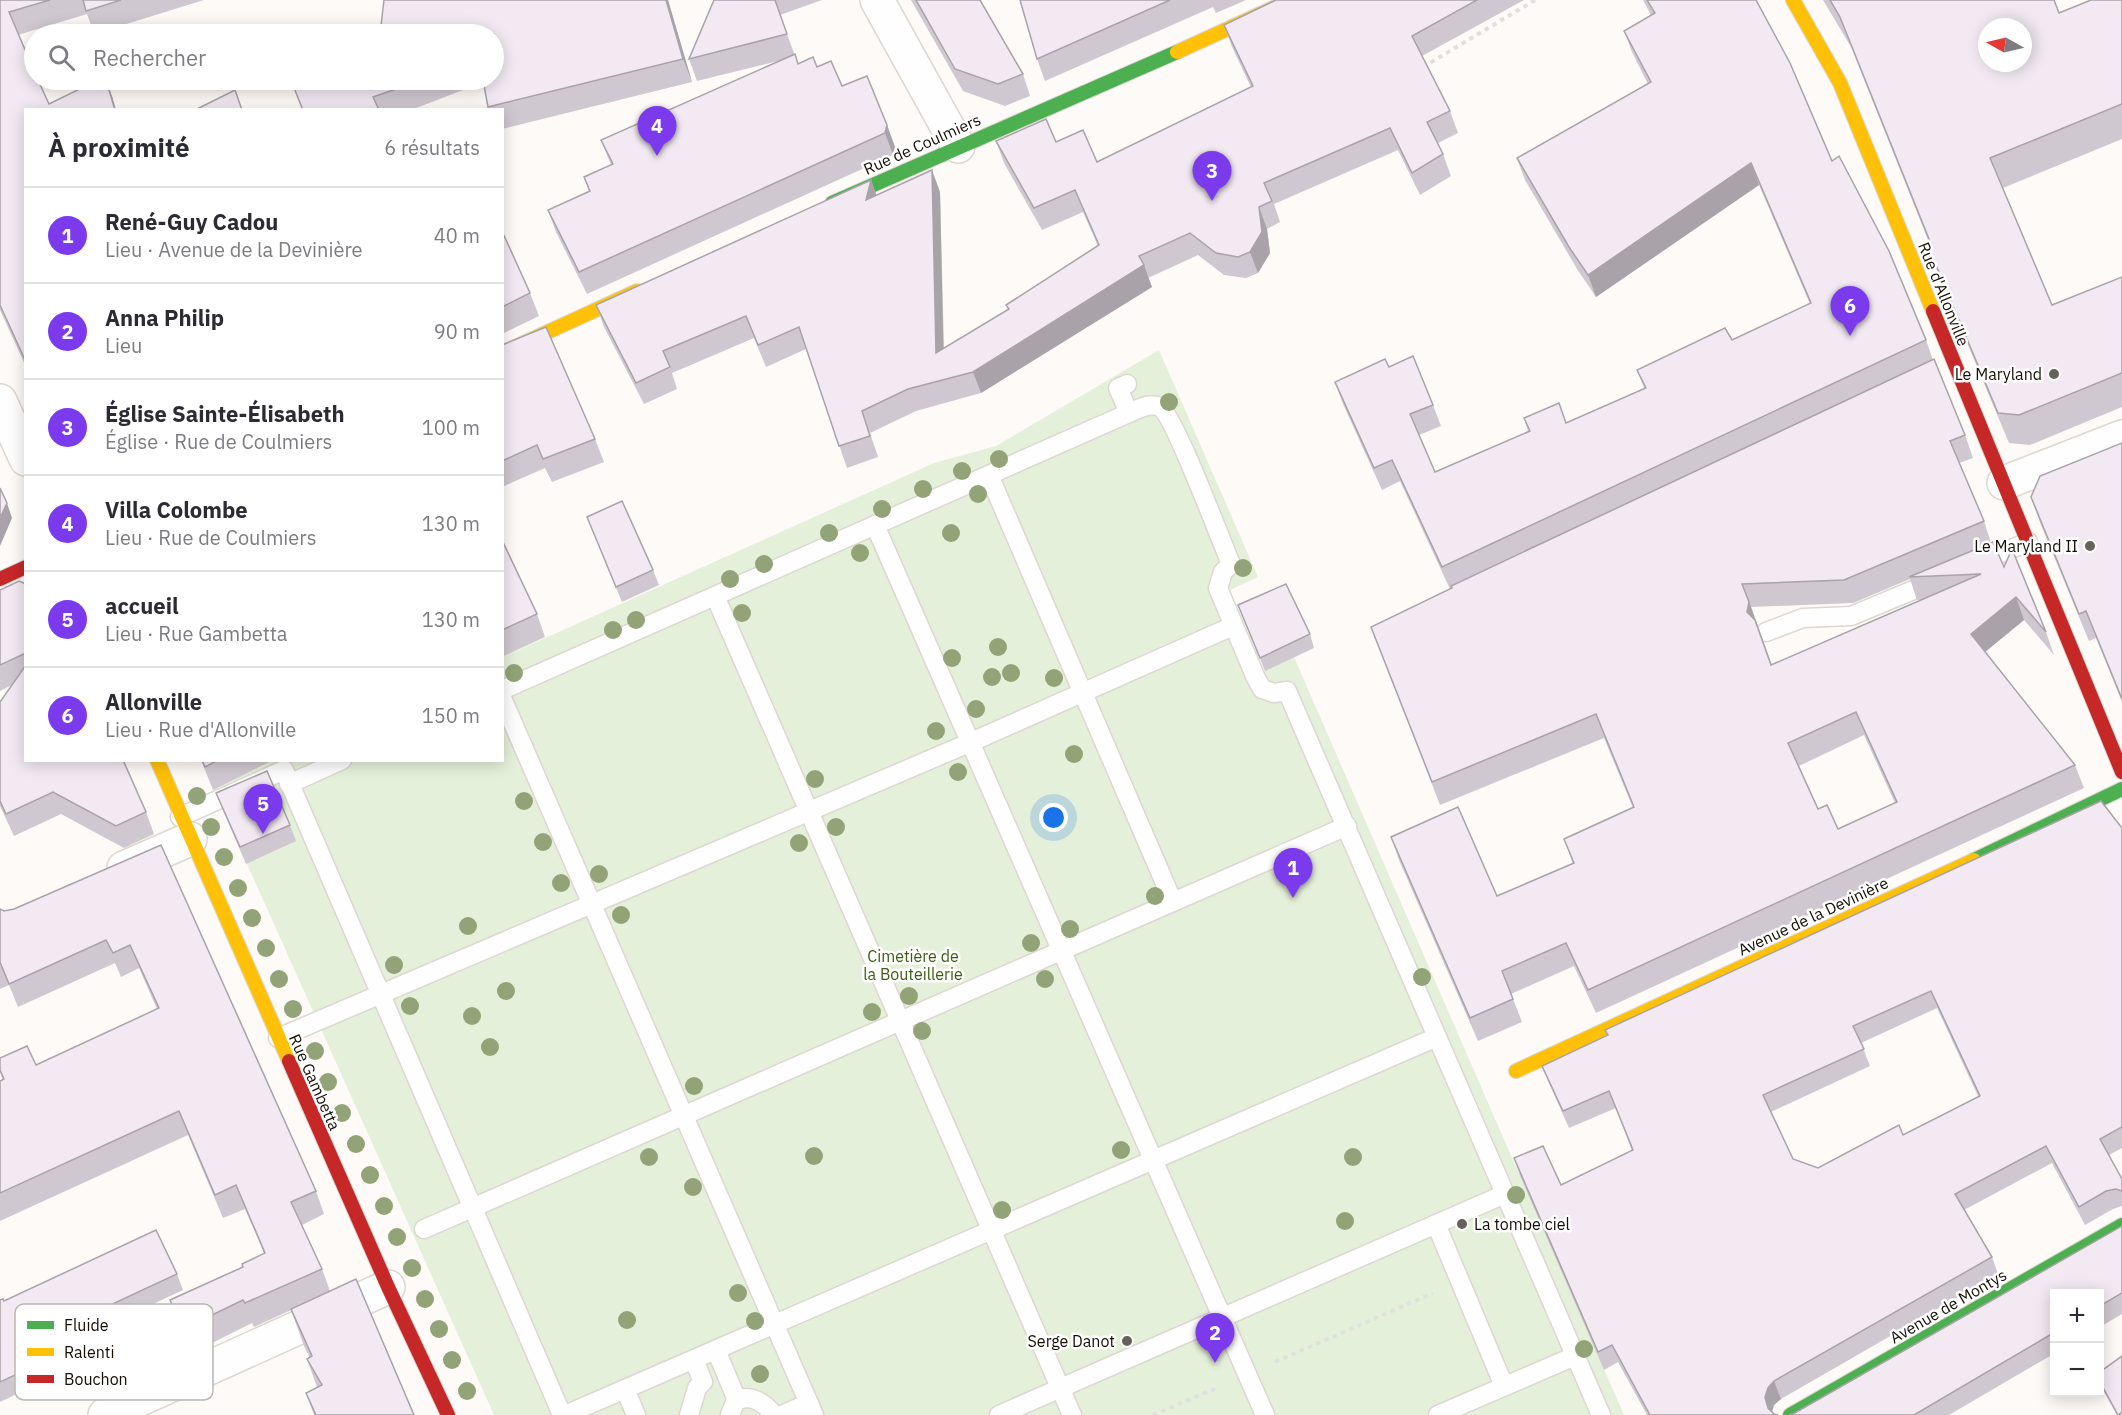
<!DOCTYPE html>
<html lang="fr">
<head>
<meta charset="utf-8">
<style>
  body { margin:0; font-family:"IBM Plex Sans",sans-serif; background:#f7f7f7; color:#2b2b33 }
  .controls { position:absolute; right:18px; bottom:18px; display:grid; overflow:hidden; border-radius:0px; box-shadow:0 3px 15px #0003 }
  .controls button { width:54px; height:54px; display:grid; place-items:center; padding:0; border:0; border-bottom:2px solid #e1e1e2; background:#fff; color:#2b2b33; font:30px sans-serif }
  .compass { position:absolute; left:1978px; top:18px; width:54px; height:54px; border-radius:50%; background:#fff; box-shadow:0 3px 15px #0003; rotate:278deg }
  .you { position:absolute; left:1054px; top:818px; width:21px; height:21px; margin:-15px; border:4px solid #fff; border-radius:50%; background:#1a73e8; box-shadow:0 0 0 9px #1a73e833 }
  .badge { display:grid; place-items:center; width:39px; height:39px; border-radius:50%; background:#7c3aed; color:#fff; font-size:20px; font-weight:700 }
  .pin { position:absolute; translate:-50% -50px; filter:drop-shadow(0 2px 3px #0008) }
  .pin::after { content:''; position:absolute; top:32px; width:21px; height:18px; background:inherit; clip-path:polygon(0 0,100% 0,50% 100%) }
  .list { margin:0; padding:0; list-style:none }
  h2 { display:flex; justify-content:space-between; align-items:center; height:78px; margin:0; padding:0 24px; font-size:26px }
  h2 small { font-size:20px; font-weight:400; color:#7c7c81 }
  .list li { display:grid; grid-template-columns:39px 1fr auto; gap:18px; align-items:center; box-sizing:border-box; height:96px; padding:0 24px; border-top:2px solid #e1e1e2 }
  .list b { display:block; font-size:22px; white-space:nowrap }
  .list p { margin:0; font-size:20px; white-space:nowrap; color:#7c7c81 }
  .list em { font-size:20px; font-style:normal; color:#7c7c81 }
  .icon { flex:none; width:33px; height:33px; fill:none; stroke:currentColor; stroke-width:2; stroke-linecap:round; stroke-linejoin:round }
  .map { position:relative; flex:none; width:2122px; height:1415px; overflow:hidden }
  .search { position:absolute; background:#fff; box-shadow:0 3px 15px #0003; left:24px; top:24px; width:480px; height:66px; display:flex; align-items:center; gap:15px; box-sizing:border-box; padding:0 21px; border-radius:33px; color:#7c7c81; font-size:22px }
  .panel { position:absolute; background:#fff; box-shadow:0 3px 15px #0003; left:24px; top:108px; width:480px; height:654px; border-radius:0px }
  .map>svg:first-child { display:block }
</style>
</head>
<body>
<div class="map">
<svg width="2122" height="1415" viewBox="0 0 2122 1415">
  <rect width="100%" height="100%" fill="#fdfaf7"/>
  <!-- green -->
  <path fill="#e5f0da" d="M1159,350L1258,577L1224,593L1259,673L1294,657L1624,1415H494L213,788L274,761L502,760L503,657L934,463L996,446Z"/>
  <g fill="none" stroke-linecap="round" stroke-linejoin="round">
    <defs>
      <g id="lane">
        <path d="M1127,384L1118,388L1129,413"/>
        <path d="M989,475L1173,902"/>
        <path d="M875,525L1265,1415"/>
        <path d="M1977,563L2028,542"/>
        <path d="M715,596L1072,1415"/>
        <path d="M1766,632L1803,618L1851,616L1935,581"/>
        <path d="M502,690L1129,413C1138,409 1150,402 1160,407C1174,415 1221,541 1231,564L1223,572L1218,588L1255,676L1262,689L1274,693L1287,691L1601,1415"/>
        <path d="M502,698L814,1415"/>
        <path d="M289,784L342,760"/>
        <path d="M180,817L284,770L562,1415"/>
        <path d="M278,1038L969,743L1233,626"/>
        <path d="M1436,1224L1504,1386"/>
        <path d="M424,1229L1347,826"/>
        <path d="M716,1350L737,1400"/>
        <path d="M625,1389L636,1415"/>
        <path d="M784,1414L809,1403"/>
        <path d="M565,1415L1437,1037"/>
        <path d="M689,1415L697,1388L703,1382L694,1360"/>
        <path d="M730,1415L735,1402C749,1392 765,1403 774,1415"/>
        <path d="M999,1415L1505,1194"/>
        <path d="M1438,1415L1575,1356"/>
      </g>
      <g id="street">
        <path d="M877,0L958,146"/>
        <path d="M0,401L26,459"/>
        <path d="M2004,483L2122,437"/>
        <path d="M124,868L190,839"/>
        <path d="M105,1415L388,1287"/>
      </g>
      <g id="fast">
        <path d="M832,203L1177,52"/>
        <path d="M1974,860L2122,789"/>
        <path d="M1790,1415L2122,1225"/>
      </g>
      <g id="slow">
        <path d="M1793,0L1840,83L1933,311"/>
        <path d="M1177,52L1291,0"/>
        <path d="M502,353L637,291"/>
        <path d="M157,760L289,1061"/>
        <path d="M1516,1071L1974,860"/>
      </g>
      <g id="jam">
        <path d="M1933,311L2122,772"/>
        <path d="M0,579L26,567"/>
        <path d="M289,1061L388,1287L448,1415"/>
      </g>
    </defs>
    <!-- lane casing -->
    <use href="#lane" stroke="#dcd7d0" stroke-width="21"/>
    <!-- street casing -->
    <use href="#street" stroke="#dcd7d0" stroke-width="36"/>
    <!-- fast casing -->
    <use href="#fast" stroke="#dcd7d0" stroke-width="16"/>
    <!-- slow casing -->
    <use href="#slow" stroke="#dcd7d0" stroke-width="16"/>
    <!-- jam casing -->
    <use href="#jam" stroke="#dcd7d0" stroke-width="16"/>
    <!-- path -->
    <g stroke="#e0e0de" stroke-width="4" stroke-dasharray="4.5 4.5" stroke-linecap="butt">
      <path d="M1423,67L1535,0"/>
      <path d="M1275,1362L1433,1293"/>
      <path d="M1153,1415L1219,1387"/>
    </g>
    <!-- lane -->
    <use href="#lane" stroke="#fffefe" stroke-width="18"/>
    <!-- street -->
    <use href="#street" stroke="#fffefe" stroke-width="33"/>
    <!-- fast -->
    <use href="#fast" stroke="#4caf50" stroke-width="14"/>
    <!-- slow -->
    <use href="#slow" stroke="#ffc107" stroke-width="14"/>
    <!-- jam -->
    <use href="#jam" stroke="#c62828" stroke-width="14"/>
  </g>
  <!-- trees -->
  <g fill="#92a477">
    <circle cx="1169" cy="402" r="9"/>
    <circle cx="999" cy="459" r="9"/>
    <circle cx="962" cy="471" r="9"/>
    <circle cx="923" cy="489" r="9"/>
    <circle cx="978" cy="494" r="9"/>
    <circle cx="882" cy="509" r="9"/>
    <circle cx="829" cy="533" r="9"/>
    <circle cx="951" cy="533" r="9"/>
    <circle cx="860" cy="553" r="9"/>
    <circle cx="764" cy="564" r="9"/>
    <circle cx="1243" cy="568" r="9"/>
    <circle cx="730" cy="579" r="9"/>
    <circle cx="742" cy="613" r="9"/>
    <circle cx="636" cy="620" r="9"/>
    <circle cx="613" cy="630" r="9"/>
    <circle cx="998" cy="647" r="9"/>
    <circle cx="952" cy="658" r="9"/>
    <circle cx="514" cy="673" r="9"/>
    <circle cx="1011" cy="673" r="9"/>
    <circle cx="992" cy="677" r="9"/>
    <circle cx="1054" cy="678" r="9"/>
    <circle cx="976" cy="709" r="9"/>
    <circle cx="936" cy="731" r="9"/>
    <circle cx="1074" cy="754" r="9"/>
    <circle cx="958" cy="772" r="9"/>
    <circle cx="815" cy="779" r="9"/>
    <circle cx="197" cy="796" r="9"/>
    <circle cx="524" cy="801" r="9"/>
    <circle cx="211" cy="827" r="9"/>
    <circle cx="836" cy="827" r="9"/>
    <circle cx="543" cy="842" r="9"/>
    <circle cx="799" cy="843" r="9"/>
    <circle cx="224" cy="857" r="9"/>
    <circle cx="599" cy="874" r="9"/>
    <circle cx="561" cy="883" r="9"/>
    <circle cx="238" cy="888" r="9"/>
    <circle cx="1155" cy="896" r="9"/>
    <circle cx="621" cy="915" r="9"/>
    <circle cx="252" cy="918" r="9"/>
    <circle cx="468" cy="926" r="9"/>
    <circle cx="1070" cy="929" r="9"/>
    <circle cx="1031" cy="943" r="9"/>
    <circle cx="266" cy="948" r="9"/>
    <circle cx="394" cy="965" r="9"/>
    <circle cx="1422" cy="977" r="9"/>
    <circle cx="279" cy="979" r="9"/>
    <circle cx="1045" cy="979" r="9"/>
    <circle cx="506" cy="991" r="9"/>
    <circle cx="909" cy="996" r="9"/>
    <circle cx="410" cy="1006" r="9"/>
    <circle cx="293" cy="1009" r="9"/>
    <circle cx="872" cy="1012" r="9"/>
    <circle cx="472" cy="1016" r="9"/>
    <circle cx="922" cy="1031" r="9"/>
    <circle cx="490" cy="1047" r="9"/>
    <circle cx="315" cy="1051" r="9"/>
    <circle cx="328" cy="1082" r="9"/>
    <circle cx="694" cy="1086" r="9"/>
    <circle cx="342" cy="1113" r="9"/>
    <circle cx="356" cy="1144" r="9"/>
    <circle cx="1121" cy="1150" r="9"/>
    <circle cx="814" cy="1156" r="9"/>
    <circle cx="649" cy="1157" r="9"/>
    <circle cx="1353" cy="1157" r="9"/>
    <circle cx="370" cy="1175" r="9"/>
    <circle cx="693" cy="1187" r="9"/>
    <circle cx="1516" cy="1195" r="9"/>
    <circle cx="384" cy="1206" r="9"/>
    <circle cx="1002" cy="1210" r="9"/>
    <circle cx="1345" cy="1221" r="9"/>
    <circle cx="397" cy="1237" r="9"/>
    <circle cx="412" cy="1268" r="9"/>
    <circle cx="738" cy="1293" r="9"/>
    <circle cx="425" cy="1299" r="9"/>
    <circle cx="627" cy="1320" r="9"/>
    <circle cx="755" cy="1321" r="9"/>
    <circle cx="439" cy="1329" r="9"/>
    <circle cx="1584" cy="1349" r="9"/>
    <circle cx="452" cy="1360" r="9"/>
    <circle cx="760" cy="1374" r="9"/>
    <circle cx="467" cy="1391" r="9"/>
  </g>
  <!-- wall -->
  <g fill="#d0c8d0" fill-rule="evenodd">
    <path d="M0,0H204L94,34L87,14L18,35L49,104L106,80L113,99L26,110V367L0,310Z"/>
    <path d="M384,0H668L692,82L502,129V110H489L484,82L411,110H302L292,83L302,80H494V34Z"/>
    <path d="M714,0H822L780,15L798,64L817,67L842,86L887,125L895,147L893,155L587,294L556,232L548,210L589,192L584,177L611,165L601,140L782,60L697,81L689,59Z"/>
    <path d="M911,0H980L1023,74L1030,96L1005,106L963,91Z"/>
    <path d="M1020,0H1246L1216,13L1213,7L1045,81L1037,59Z"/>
    <path d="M1276,0H1524L1422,56L1450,111L1458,133L1438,143L1443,154L1451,176L1420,195L1398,150L1274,204L1280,222L1267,229L1270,253L1258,273L1246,278L1224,275L1198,255L1148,278L1152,287L981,393L916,411L870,433L878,457L847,468L806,349L766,367L754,338L672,373L677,389L644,404L604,327L596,305L871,180L876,195L940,192L944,348L1008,309L1006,305L1098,246L1083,212L1042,230L1004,163L996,141L1056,142L1097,162L1251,87L1232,47L1224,25Z"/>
    <path d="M1643,0H1756L1832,161L1926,340L1933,360L1965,435L1973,458L1959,463L1984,521L1991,543L2004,567L2046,632L2054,655L2024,620L1985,652L2075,765L2084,788L1596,1013L1574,966L1511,994L1522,1022L1478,1041L1399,860L1391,837L1497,896L1573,864L1564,839L1633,808L1604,738L1440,805L1371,627L1450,589L1400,481L1382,490L1343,404L1335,382L1389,367L1433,405L1441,426L1419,435L1435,472L1528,431L1524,418L1566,423L1644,388L1637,370L1732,340L1810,304L1759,185L1596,297L1577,269L1525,180L1517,158L1648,84L1632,52L1624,31L1651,15ZM1910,579L1917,600H1920L1771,665L1751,607L1853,603ZM1864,735L1895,803L1838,829L1818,809L1799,766Z"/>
    <path d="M1823,0H2054L2059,13L2122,0V139L2003,188L2052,305L2122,277V407L2030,445L2009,443L1939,276L1928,246L1930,245L1851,47Z"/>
    <path d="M502,231L530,293L539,316L502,334Z"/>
    <path d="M502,345L595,439L604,462L552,482L545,468L502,487Z"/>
    <path d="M2122,443V702L2096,638L2089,641L2041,525L2031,497Z"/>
    <path d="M587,517L653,570L659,585L622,602Z"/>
    <path d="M502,540L537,614L545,637L502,657Z"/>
    <path d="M26,584V760L146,812L154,834L124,848L61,814L14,836L0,806V702L12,685L0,691V590Z"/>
    <path d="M1238,605L1310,634L1314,648L1265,671Z"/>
    <path d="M201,760H274L213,790Z"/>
    <path d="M216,793L290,825L296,841L246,864L223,810Z"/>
    <path d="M2122,828V1148L2109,1155L2122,1179V1206L2113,1209L2085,1225L2052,1163L1964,1210L1992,1257L1998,1274L1781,1399L1774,1405L1772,1412L1774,1414L1778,1415H1647L1618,1362L1604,1370L1520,1176L1514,1158L1561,1185L1632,1151L1616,1108L1569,1128L1549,1083L1542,1066ZM1937,1008L1978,1096L1903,1135L1818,1168L1793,1159L1771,1112L1870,1066L1861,1043Z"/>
    <path d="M161,845L316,1191L324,1214L302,1225L322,1269L330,1291L414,1415H314L306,1393L317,1387L307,1359L310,1358L304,1346L291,1310L254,1327L252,1323L192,1353L179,1324L170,1300L243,1267L264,1253L245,1209L223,1218L188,1135L0,1221V1081L3,1080L0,1073V1058L36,1065L157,1009L139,968L121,977L115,963L18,1007L9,985L0,989V909L4,911L14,909Z"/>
    <path d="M2122,1226V1314L2100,1327V1293H2055V1353L1949,1415H1789L1793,1414Z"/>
    <path d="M177,1274L183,1290L87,1335L93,1352L38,1378L40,1383L0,1402V1300L4,1301Z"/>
    <path d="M2100,1372L2122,1415H2117L2100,1385Z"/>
  </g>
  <!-- shaded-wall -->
  <g fill="#a9a3a9">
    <path d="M666,0H668L692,82L683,59Z"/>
    <path d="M106,80L113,99L116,110H115Z"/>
    <path d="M887,125L895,147L893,155L885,133Z"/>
    <path d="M1751,163L1759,185L1596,297L1588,275Z"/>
    <path d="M932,170L940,192L944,375L936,353Z"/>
    <path d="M871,180L879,202L866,200Z"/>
    <path d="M1259,207L1267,229L1270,253L1258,273L1250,252Z"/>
    <path d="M1144,265L1152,287L981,393L973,372Z"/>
    <path d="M7,503L12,518L0,546V518Z"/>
    <path d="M1742,584L1751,607L1780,688L1747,612Z"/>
    <path d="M2016,597L2024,620L1979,657L1971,634Z"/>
    <path d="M1774,1381L1781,1399L1774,1405L1771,1415L1765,1397L1768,1388Z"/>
  </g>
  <!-- building -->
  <g fill="#f2e9f2" stroke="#a9a3a9" stroke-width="1.5" fill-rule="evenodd">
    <path d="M0,0H50L9,12L34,71V80H38L49,104L98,80H106L115,110H26V362L0,305Z"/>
    <path d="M83,0H121L86,11Z"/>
    <path d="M384,0H666L683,59L488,107L483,80H494V34H380Z"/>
    <path d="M714,0H775L787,34L689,59Z"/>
    <path d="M916,0H980L1023,74L998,84L955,69Z"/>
    <path d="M1020,0H1170L1037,59Z"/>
    <path d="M1276,0H1477L1412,36L1450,111L1427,122L1443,154L1412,173L1390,128L1264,183L1272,201L1259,207L1262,232L1250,252L1238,257L1216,253L1190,233L1139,256L1144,265L973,372L908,389L862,411L870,436L839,446L799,327L758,345L746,316L663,351L670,367L636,383L596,305L871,180L866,200L932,170L936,353L1009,309L1006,305L1099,245L1075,190L1034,208L996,141L1046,119L1056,142L1083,130L1097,162L1253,86L1224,25Z"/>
    <path d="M1647,0H1756L1790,63L1832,161L1839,156L1889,251L1926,340L1442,567L1392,460L1374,468L1335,382L1385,359L1389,367L1413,356L1433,405L1410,414L1435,472L1530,431L1524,418L1559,403L1566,423L1646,388L1637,370L1725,328L1732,340L1811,303L1751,163L1588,275L1569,247L1517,158L1651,82L1624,31L1655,13Z"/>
    <path d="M1830,0H2054L2059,13L2091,0H2122V104L1990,158L2052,305L2122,277V373L2019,415L1998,413L1928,246L1931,244L1840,17ZM1987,27H2023V63H1987Z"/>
    <path d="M795,54L798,64L813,57L817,67L831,61L842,86L867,76L887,125L885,133L579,272L548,210L590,191L584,177L613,164L601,140Z"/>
    <path d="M302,80H422L373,97L379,110H303L292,83Z"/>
    <path d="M235,90L242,110H195Z"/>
    <path d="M502,231L530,293L502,307Z"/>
    <path d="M546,327L595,439L543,459L537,445L502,461V345Z"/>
    <path d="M1934,359L1965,435L1950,441L1984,521L1844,580L1742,584L1749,602L1747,612L1755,620L1771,665L1981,574L1909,577L1993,542L2004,567L2012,549L2046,632L2016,597L1971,634L2075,765L1588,990L1566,943L1502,971L1513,999L1470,1018L1391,837L1458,807L1497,896L1574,863L1564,839L1634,807L1596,714L1432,782L1371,627L1452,588L1451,586ZM1856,712L1897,802L1838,829L1827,805L1818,809L1788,743Z"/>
    <path d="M2122,443V699L2086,611L2079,614L2031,497L2040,476Z"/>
    <path d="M0,488L7,503L0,518Z"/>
    <path d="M622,501L653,570L616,587L587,517Z"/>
    <path d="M502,540L537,614L502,630Z"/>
    <path d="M19,581L26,584V653L0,665V590Z"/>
    <path d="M1286,584L1310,634L1260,658L1238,605Z"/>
    <path d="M26,665V760H123L146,812L116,826L53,792L6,814L0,801V702Z"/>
    <path d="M202,760H218L205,767Z"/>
    <path d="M267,771L290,825L240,847L216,793Z"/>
    <path d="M2101,801L2122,828V1127L2100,1139L2122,1179V1191L2116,1189L2106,1191L2079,1207L2046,1146L1955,1194L1992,1257L1774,1381L1768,1388L1765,1397L1768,1408L1774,1414L1778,1415H1650L1612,1345L1598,1352L1514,1158L1543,1146L1561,1185L1633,1150L1609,1091L1563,1111L1542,1066L1608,1035L1605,1030ZM1931,991L1980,1096L1903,1135L1899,1125L1818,1168L1793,1159L1763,1095L1864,1049L1853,1026Z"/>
    <path d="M161,845L316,1191L291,1202L322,1269L245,1303L243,1300L183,1329L170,1300L243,1267L242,1264L265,1253L236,1185L215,1195L179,1111L0,1193V1081L4,1079L0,1070V1058L27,1046L36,1065L159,1008L130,945L113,953L106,940L9,984L0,962V909L4,911L14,909Z"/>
    <path d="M2122,1226V1293L2100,1306V1293H2055V1332L1914,1415H1789L1793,1414Z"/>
    <path d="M156,1230L177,1274L80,1319L87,1335L32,1361L34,1366L0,1382V1300L3,1299L4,1301Z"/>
    <path d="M356,1279L414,1415H316L306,1393L322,1385L307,1359L312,1356L291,1309Z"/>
    <path d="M2122,1356V1412L2118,1415L2100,1382V1372Z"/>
  </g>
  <!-- markers -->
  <g fill="#66615a" stroke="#fff" stroke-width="2">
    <circle cx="2054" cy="374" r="6"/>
    <circle cx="2090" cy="546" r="6"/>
    <circle cx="1462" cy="1224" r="6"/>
    <circle cx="1127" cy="1341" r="6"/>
  </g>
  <g text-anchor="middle" stroke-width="5" stroke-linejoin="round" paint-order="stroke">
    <!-- street labels -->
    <g font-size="16" fill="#150f05" stroke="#fff">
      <text transform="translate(922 144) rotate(-24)" y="6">Rue de Coulmiers</text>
      <text transform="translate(1944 294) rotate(68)" y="6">Rue d'Allonville</text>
      <text transform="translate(1813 916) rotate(-25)" y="6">Avenue de la Devinière</text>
      <text transform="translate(315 1082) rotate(66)" y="6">Rue Gambetta</text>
      <text transform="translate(1948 1306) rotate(-30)" y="6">Avenue de Montys</text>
    </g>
    <!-- poi labels -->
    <g font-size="16" fill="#150f05" stroke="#fff" text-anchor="end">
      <text x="2042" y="380">Le Maryland</text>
      <text x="2078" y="552">Le Maryland II</text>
      <text x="1474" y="1230" text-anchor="start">La tombe ciel</text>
      <text x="1115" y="1347">Serge Danot</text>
    </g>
    <!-- park labels -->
    <g font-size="16" fill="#3b5e0f" stroke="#fff">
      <text x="913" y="962">Cimetière de<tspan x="913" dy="18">la Bouteillerie</tspan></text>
    </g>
  </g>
  <!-- legend -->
  <rect x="15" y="1304" width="198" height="96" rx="9" fill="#fff" stroke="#b9b7b4" stroke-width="1.5"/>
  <rect x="27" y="1321" width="27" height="8" fill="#4caf50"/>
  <rect x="27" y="1348" width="27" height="8" fill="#ffc107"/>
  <rect x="27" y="1375" width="27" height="8" fill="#c62828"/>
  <g font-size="16" fill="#150f05">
    <text x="64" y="1331">Fluide</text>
    <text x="64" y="1358">Ralenti</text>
    <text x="64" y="1385">Bouchon</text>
  </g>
</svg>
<div class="controls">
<button>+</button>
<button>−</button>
</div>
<svg class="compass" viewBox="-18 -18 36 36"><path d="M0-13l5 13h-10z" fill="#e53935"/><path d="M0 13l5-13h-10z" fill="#7c7c81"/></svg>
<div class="you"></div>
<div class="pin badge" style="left:1293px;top:898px">1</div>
<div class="pin badge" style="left:1215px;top:1363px">2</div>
<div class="pin badge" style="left:1212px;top:201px">3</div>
<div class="pin badge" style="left:657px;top:156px">4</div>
<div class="pin badge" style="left:263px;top:834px">5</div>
<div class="pin badge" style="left:1850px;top:336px">6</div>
<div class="search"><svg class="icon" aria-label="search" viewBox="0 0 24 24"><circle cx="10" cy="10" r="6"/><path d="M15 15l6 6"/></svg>Rechercher</div>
<section class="panel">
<h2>À proximité<small>6 résultats</small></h2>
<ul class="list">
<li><span class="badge">1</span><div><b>René-Guy Cadou</b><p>Lieu · Avenue de la Devinière</p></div><em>40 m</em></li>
<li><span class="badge">2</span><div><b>Anna Philip</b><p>Lieu</p></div><em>90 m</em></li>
<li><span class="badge">3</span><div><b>Église Sainte-Élisabeth</b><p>Église · Rue de Coulmiers</p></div><em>100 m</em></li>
<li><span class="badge">4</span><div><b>Villa Colombe</b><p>Lieu · Rue de Coulmiers</p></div><em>130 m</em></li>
<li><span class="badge">5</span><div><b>accueil</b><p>Lieu · Rue Gambetta</p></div><em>130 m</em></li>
<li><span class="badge">6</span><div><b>Allonville</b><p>Lieu · Rue d'Allonville</p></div><em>150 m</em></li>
</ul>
</section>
</div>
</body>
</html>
